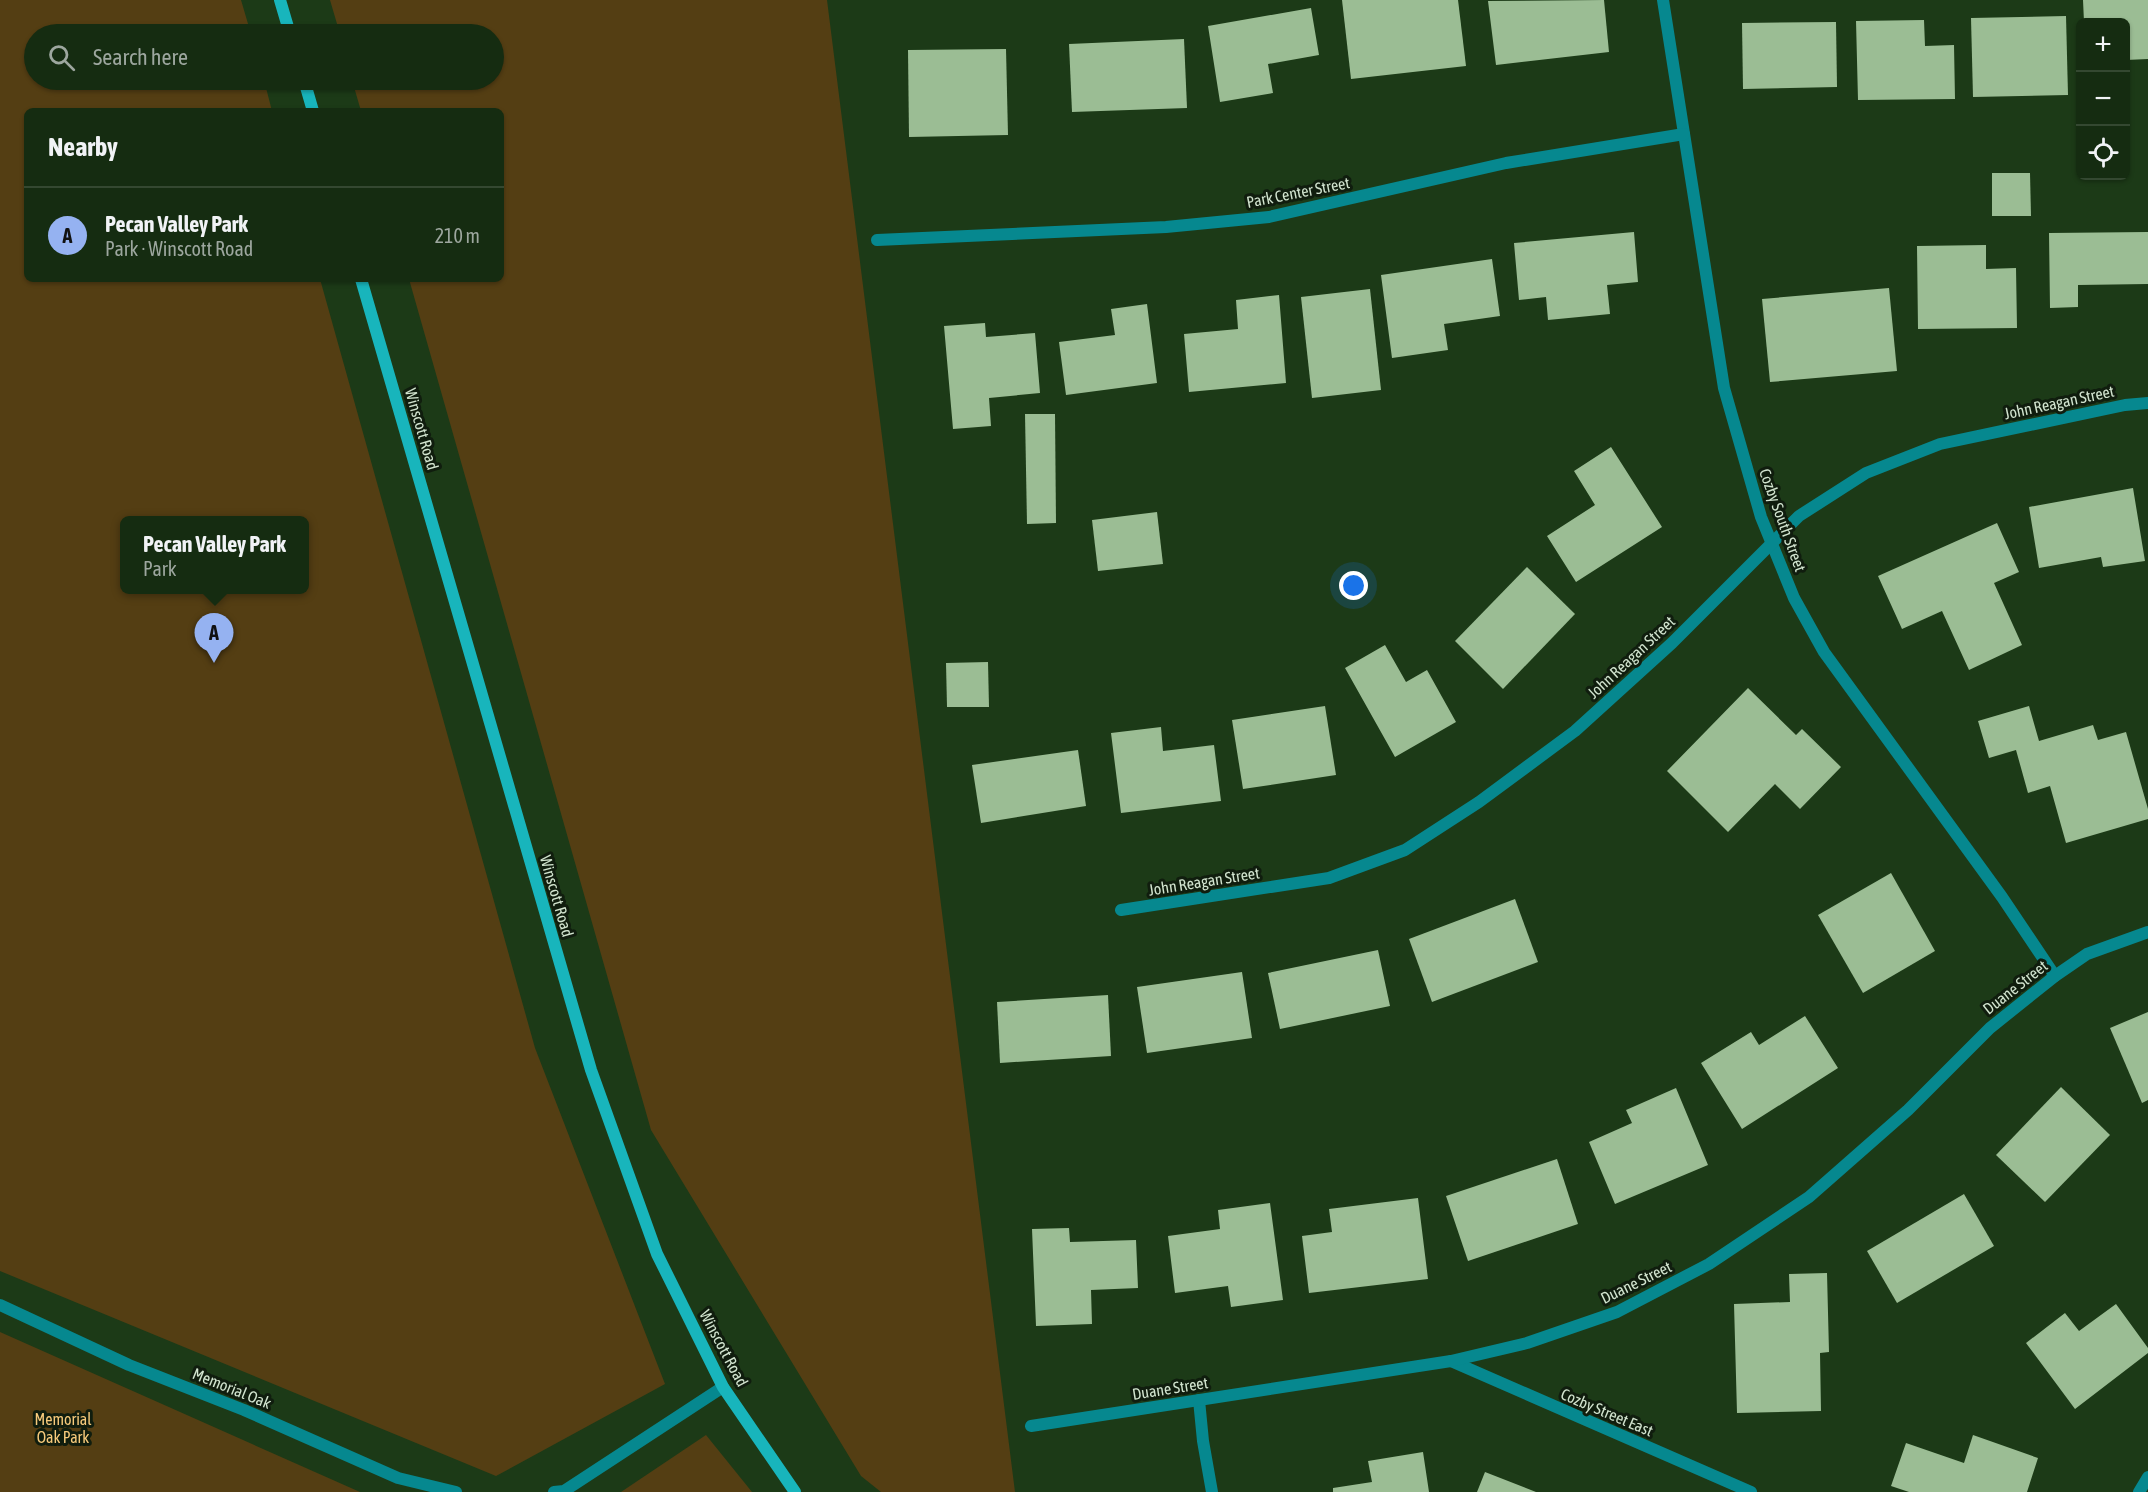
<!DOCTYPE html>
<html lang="en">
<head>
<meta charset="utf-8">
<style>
  body { margin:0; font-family:"Asap Condensed",sans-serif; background:#22381f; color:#f1f3f6 }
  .controls { position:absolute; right:18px; top:18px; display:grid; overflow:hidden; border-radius:9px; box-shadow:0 2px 4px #0004 }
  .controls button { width:54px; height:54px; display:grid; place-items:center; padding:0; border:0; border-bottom:2px solid #344831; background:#152c11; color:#f1f3f6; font:30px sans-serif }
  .you { position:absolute; left:1354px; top:586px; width:21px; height:21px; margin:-15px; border:4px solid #fff; border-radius:50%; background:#1a73e8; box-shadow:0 0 0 9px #1a73e833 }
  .badge { display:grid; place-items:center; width:39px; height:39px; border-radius:50%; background:#95b2f1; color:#111; font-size:20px; font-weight:700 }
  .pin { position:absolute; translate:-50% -50px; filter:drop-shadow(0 2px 3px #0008) }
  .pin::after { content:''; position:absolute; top:32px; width:21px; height:18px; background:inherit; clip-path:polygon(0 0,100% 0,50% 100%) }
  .popup { position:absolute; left:120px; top:516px; width:189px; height:78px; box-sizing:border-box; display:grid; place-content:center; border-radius:9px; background:#152c11; filter:drop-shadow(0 2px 4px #0005); font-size:20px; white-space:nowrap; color:#9da79f }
  .popup b { font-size:22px; color:#f1f3f6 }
  .popup::after { content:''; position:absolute; left:50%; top:100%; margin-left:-12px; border:12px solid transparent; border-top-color:#152c11 }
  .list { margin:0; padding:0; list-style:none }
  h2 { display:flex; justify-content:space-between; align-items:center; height:78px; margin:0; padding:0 24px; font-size:26px }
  h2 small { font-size:20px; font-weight:400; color:#9da79f }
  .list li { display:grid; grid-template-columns:39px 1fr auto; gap:18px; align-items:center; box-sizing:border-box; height:96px; padding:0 24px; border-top:2px solid #344831 }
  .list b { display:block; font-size:22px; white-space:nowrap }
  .list p { margin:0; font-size:20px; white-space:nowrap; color:#9da79f }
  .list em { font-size:20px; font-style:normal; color:#9da79f }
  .icon { flex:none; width:33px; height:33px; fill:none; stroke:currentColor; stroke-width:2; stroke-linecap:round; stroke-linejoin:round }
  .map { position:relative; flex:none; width:2148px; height:1492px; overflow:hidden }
  .search { position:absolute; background:#152c11; box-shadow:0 2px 4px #0004; left:24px; top:24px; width:480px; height:66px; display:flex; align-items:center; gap:15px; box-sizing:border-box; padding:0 21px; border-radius:33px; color:#9da79f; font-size:22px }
  .panel { position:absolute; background:#152c11; box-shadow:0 2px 4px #0004; left:24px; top:108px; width:480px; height:174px; border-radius:9px }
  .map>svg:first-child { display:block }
</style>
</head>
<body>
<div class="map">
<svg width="2148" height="1492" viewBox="0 0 2148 1492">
  <rect width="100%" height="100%" fill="#1c3a17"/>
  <!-- green -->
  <g fill="#543e13" fill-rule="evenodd">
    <path d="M0,0H241L251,34H34V80H264L272,111H27V279H320L535,1048L665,1384L496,1476L0,1271ZM124,520H304V590H124Z"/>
    <path d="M330,0H827L1015,1492H881L861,1476L651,1130L409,279H501V111H361L352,80H494V34H340Z"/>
    <path d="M0,1332L360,1492H0Z"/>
    <path d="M706,1435L752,1492H621Z"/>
  </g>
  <!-- building -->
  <g fill="#9bbd94">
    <path d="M1342,0H1458L1466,66L1351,79Z"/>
    <path d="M1604,0L1609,52L1496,65L1488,1Z"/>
    <path d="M2083,0H2148V59L2126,60V22H2084Z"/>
    <path d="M1311,8L1319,55L1268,64L1273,93L1220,102L1208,26Z"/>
    <path d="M2066,16L2068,95L1973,97L1971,18Z"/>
    <path d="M1924,20L1925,46L1954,45L1955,99L1858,100L1856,21Z"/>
    <path d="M1836,22L1837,87L1743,89L1742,23Z"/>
    <path d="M1184,39L1187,108L1072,112L1069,44Z"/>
    <path d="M1006,49L1008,135L909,137L908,50Z"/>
    <path d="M1992,173H2030L2031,216H1992Z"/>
    <path d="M1634,232L1638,282L1607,285L1610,314L1548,320L1546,297L1519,300L1514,243Z"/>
    <path d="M2148,232V284L2078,285V307L2050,308L2049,233Z"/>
    <path d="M1986,245V269L2016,268L2017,328L1918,329L1917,246Z"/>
    <path d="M1492,259L1500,316L1444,324L1448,350L1392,358L1381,275Z"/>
    <path d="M1889,288L1897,371L1770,382L1762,299Z"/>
    <path d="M1370,289L1381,390L1312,398L1301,297Z"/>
    <path d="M1279,295L1286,383L1189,392L1184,334L1238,329L1236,300Z"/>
    <path d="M1147,304L1157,383L1066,395L1059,342L1115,335L1111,309Z"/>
    <path d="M985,323L986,337L1035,333L1040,393L989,398L991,426L953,429L944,326Z"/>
    <path d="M1025,414H1055L1056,523L1027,524Z"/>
    <path d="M1611,447L1662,527L1576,582L1547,536L1595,505L1574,471Z"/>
    <path d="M2133,488L2145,561L2103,567L2101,557L2039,568L2029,507Z"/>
    <path d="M1157,512L1163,564L1098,571L1092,520Z"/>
    <path d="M1997,523L2019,572L1994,583L2022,645L1969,670L1942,611L1902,629L1878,576Z"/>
    <path d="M1527,567L1575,614L1503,689L1455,641Z"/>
    <path d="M1385,645L1406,682L1427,670L1456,722L1395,757L1345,668Z"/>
    <path d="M988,662L989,707H947L946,663Z"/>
    <path d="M1748,688L1796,735L1802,729L1841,767L1800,809L1775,784L1728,832L1667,771Z"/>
    <path d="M1325,706L1336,775L1243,789L1232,720Z"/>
    <path d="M2029,706L2039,741L2093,725L2098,740L2126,732L2148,809V819L2066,843L2050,786L2028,793L2016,750L1989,758L1978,721Z"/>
    <path d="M1161,727L1163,751L1214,745L1221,801L1121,813L1111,733Z"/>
    <path d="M1078,750L1086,806L981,823L972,765Z"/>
    <path d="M1891,873L1935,951L1863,993L1818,915Z"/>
    <path d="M1515,899L1538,962L1432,1002L1409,939Z"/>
    <path d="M1378,950L1390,1006L1280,1029L1268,973Z"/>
    <path d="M1242,972L1252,1038L1147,1053L1137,987Z"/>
    <path d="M1108,995L1111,1056L1000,1063L997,1002Z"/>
    <path d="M2148,1012V1100L2142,1103L2110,1028Z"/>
    <path d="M1805,1016L1838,1068L1742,1129L1701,1063L1751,1032L1759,1045Z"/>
    <path d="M2061,1087L2110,1135L2045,1202L1996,1155Z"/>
    <path d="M1676,1088L1708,1165L1615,1204L1589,1142L1632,1123L1626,1110Z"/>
    <path d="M1557,1159L1578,1224L1468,1261L1446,1196Z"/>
    <path d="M1964,1194L1994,1246L1897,1303L1867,1251Z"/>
    <path d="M1418,1198L1428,1279L1309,1293L1302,1236L1332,1232L1329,1209Z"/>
    <path d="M1270,1203L1283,1300L1231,1307L1228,1286L1175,1293L1168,1236L1220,1229L1218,1210Z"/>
    <path d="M1069,1228L1070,1242L1136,1240L1138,1288L1091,1290L1092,1324L1036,1326L1032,1229Z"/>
    <path d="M1827,1273L1829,1352L1820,1353L1821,1411L1737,1413L1734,1304L1790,1302L1789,1274Z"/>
    <path d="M2116,1304L2148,1348V1353L2075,1409L2026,1343L2065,1313L2079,1331Z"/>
    <path d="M1973,1435L2038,1458L2027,1492H1909L1891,1486L1906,1443L1964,1463Z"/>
    <path d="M1423,1452L1429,1492H1333V1488L1372,1482L1368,1461Z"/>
    <path d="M1485,1472L1536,1492H1477Z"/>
  </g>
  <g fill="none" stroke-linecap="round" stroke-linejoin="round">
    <!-- lane -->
    <g stroke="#06888f" stroke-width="12">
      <path d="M0,1305L129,1365L244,1410L398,1478L456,1492"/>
      <path d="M1199,1400L1203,1441L1212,1492"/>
      <path d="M554,1492L564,1491L723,1387"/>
    </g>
    <!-- street -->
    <g stroke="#06888f" stroke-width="12">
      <path d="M1663,0L1724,388L1761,517L1794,598L1824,652L2002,897L2055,976"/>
      <path d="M877,240L1166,227L1269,217L1506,163L1684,134"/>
      <path d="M1121,910L1329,878L1405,850L1479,802L1575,731L1672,643L1799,516L1866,473L1940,444L2125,405L2148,403"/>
      <path d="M1451,1361L1751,1492"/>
      <path d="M1031,1426L1451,1361L1527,1343L1617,1312L1709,1264L1809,1197L1908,1110L1990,1028L2055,976L2087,954L2148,932"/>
      <path d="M2139,1492L2148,1477"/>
    </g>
    <!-- secondary -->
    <g stroke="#18b5bc" stroke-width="12">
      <path d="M280,0L290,34"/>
      <path d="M304,80L313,111"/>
      <path d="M361,279L591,1070L657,1254L723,1387L795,1492"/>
    </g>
  </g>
  <g text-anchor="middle" stroke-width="6" stroke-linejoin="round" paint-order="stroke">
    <!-- street labels -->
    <g font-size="16" fill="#d2e4cf" stroke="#101d0e">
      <text transform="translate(1298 192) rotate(-11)" y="6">Park Center Street</text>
      <text transform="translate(2059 402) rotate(-12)" y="6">John Reagan Street</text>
      <text transform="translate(422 429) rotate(74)" y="6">Winscott Road</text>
      <text transform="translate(1783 520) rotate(70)" y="6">Cozby South Street</text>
      <text transform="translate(1631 657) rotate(-43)" y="6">John Reagan Street</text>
      <text transform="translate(1204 881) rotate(-9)" y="6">John Reagan Street</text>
      <text transform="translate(557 896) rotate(74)" y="6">Winscott Road</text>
      <text transform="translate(2015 987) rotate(-38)" y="6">Duane Street</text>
      <text transform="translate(1636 1282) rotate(-26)" y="6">Duane Street</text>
      <text transform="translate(724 1348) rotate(62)" y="6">Winscott Road</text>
      <text transform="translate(232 1388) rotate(22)" y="6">Memorial Oak</text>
      <text transform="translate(1170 1388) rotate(-9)" y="6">Duane Street</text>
      <text transform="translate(1607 1412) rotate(23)" y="6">Cozby Street East</text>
    </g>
    <!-- park labels -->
    <g font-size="16" fill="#f8cb7c" stroke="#101d0e">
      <text x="63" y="1425">Memorial<tspan x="63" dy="18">Oak Park</tspan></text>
    </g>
  </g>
</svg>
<div class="controls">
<button>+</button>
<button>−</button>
<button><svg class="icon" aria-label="locate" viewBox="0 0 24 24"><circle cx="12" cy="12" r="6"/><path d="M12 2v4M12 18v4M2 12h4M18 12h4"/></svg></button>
</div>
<div class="you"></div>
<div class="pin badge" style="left:214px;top:663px">A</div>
<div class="popup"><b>Pecan Valley Park</b>Park</div>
<div class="search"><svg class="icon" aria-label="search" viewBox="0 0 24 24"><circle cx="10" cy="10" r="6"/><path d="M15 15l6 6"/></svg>Search here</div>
<section class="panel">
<h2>Nearby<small></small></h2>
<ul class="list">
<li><span class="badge">A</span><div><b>Pecan Valley Park</b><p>Park · Winscott Road</p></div><em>210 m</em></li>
</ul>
</section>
</div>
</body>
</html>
